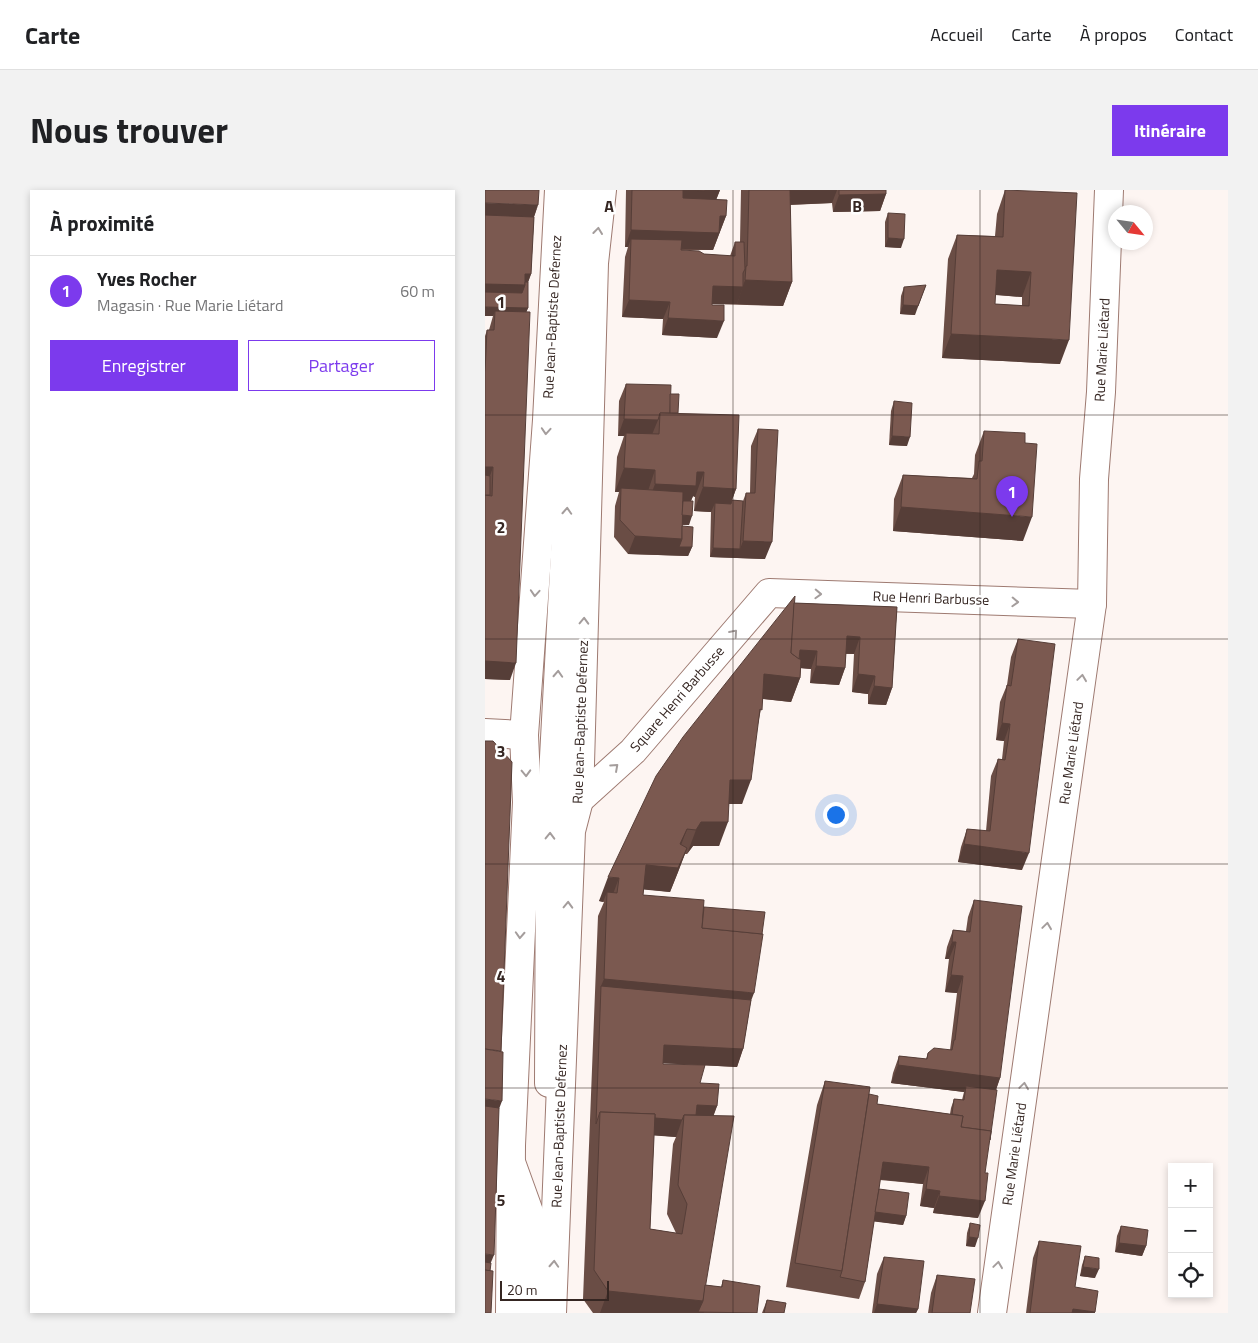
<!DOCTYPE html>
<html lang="fr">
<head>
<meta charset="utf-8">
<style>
  body { margin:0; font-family:"Titillium Web",sans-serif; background:#f2f2f2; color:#202124 }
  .controls { position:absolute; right:15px; bottom:15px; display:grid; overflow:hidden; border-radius:0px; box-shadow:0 2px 8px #0003 }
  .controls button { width:45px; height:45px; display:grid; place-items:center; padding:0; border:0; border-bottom:1px solid #e0e0e0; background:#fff; color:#202124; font:25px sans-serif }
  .compass { position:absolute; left:623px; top:15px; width:45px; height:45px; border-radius:50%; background:#fff; box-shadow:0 2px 8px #0003; rotate:119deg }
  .scale { position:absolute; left:15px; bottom:12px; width:109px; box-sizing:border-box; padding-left:5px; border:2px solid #352622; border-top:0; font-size:14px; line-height:18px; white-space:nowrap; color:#352622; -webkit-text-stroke:4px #fff; paint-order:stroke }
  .you { position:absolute; left:350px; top:624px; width:18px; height:18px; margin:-12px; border:4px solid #fff; border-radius:50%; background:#1a73e8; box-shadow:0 0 0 8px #1a73e833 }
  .badge { display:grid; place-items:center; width:32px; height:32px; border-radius:50%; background:#7c3aed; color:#fff; font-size:16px; font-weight:700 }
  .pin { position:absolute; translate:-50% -41px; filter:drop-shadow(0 1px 2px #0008) }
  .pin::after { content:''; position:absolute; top:26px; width:18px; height:15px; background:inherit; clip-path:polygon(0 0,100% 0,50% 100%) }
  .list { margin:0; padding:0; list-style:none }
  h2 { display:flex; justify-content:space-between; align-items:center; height:65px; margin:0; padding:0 20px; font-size:21px }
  h2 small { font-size:16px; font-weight:400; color:#757577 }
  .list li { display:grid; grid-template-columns:32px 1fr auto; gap:15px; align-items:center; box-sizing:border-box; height:70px; padding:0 20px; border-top:1px solid #e0e0e0 }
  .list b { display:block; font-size:19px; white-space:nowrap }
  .list p { margin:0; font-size:16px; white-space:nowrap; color:#757577 }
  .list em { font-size:16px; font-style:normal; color:#757577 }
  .actions { display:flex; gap:10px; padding:15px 20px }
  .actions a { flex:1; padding:11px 0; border:1px solid #7c3aed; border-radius:0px; text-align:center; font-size:18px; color:#7c3aed }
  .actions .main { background:#7c3aed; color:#fff }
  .icon { flex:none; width:28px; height:28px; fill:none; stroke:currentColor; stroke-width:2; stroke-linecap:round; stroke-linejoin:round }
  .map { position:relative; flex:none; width:743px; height:1123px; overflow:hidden; border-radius:0px }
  header { display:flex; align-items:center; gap:30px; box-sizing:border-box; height:70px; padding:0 25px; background:#fff; border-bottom:1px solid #e0e0e0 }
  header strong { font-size:24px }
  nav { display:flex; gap:28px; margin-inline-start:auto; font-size:18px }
  .intro { display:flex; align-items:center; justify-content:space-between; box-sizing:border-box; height:120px; padding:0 30px }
  h1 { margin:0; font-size:35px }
  .button { padding:12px 22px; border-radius:0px; background:#7c3aed; color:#fff; font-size:18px; font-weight:700 }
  main { display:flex; gap:30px; padding:0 30px }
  aside { flex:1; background:#fff; border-radius:0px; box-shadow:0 2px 8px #0003 }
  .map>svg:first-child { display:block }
</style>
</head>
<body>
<header>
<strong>Carte</strong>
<nav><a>Accueil</a><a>Carte</a><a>À propos</a><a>Contact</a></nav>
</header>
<div class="intro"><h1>Nous trouver</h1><a class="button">Itinéraire</a></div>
<main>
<aside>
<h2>À proximité<small></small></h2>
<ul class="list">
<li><span class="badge">1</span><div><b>Yves Rocher</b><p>Magasin · Rue Marie Liétard</p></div><em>60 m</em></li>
</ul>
<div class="actions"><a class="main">Enregistrer</a><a>Partager</a></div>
</aside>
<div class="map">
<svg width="743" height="1123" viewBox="0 0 743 1123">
  <rect width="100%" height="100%" fill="#fdf5f2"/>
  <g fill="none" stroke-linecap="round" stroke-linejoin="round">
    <defs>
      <g id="minor">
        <path d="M0,543L39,545"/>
        <path d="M94,610L148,561L284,403L607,414"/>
        <path d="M64,893L65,642L91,157L96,0"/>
        <path d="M27,975L49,1036L48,1123"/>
        <path d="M507,1123L607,414L609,289L616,202L624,0"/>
      </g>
      <g id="major">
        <path d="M25,1123L26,955L42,612L39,545L62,230L74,0"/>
        <path d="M67,1123L86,641L94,610L109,73L117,0"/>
      </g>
    </defs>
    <!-- minor casing -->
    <use href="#minor" stroke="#9e7a71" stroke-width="30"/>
    <!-- major casing -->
    <use href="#major" stroke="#9e7a71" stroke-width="30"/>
    <!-- minor -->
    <use href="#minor" stroke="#fff" stroke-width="28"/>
    <!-- major -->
    <use href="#major" stroke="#fff" stroke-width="28"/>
  </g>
  <!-- wall -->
  <g fill="#6a4d45" fill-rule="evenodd">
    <path d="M141,0H235L231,10L241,26L228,60H196L219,64L245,66L250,52H255L256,0H401V4L395,21L348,22L347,13L305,15L307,92L298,116L227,114L232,148L177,145L178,129L137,127L140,67L143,57H140Z"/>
    <path d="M520,0L575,174L457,168L463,69L472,45L510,46L512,24ZM510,105L537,107V116L510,114Z"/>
    <path d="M53,15L49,27L46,84L43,92V118L41,122L25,490L0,489V146L2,140H4L8,126H0Z"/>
    <path d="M403,23L416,58L400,57V32Z"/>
    <path d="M419,97L430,125L415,124L416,106Z"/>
    <path d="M141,194L185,204L193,223L251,299L247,310L258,311L261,303H265L266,256L273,239L280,369L225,367L226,322L209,321L210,307L208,306L206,311L204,335H197L207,357L203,366L143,364L129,347L130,316L134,302H130L132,267L139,246H133L134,211Z"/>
    <path d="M409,211L422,256L404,255L406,221Z"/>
    <path d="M499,241L538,351L408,341L409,309L418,285L487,288L489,284L490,265Z"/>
    <path d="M309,413L412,417L407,498L401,515L383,514V504L367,502L369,464H361L360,478L354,495L325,493L326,479L316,478L315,488L306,512L278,509L257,614H244L234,656H208L202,664H200L193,682L185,702L159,699L158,705L219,717L266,810L258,859L252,877L178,873V874L215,893L232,916L228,926L220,1095L236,1097L238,1090L272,1123H108L98,1109L113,726L119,712L114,711ZM169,945L191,947L188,954L182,1024L191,1043L165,1039Z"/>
    <path d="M533,449L537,680L473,672L476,657L482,639L501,641L506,586L513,569H517L519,551L511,550L515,512L522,495L526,467Z"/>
    <path d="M489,710L515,888L511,900L493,1028L448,1023L449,1018L435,1016L438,994L395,990L394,999L421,1026L418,1035L389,1031L380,1092L374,1109L301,1097L332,915L340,891L384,904L392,914L465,924L466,918L469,909L477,910L479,902L406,893L408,883L414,866L441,869L443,863L465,860L472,803L460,802L464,769H460L462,757L468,740L481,741L483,727Z"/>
    <path d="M485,1033L490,1057L481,1056L482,1043Z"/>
    <path d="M636,1036L661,1056L657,1066L630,1062L632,1046Z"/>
    <path d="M554,1051L590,1097L610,1123H541L548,1068Z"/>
    <path d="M600,1066L610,1088L595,1086L597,1075Z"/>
    <path d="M399,1067L433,1119L431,1123H387L392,1084Z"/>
    <path d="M452,1085L485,1123H443L446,1103Z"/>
    <path d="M282,1110L299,1123H277Z"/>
  </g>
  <!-- shaded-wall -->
  <g fill="#563e38">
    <path d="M198,0H235L231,10L192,17Z"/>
    <path d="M302,0H352L347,13L297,15Z"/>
    <path d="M401,4L395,21L348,22L354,5Z"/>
    <path d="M0,13L53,15L43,44L0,43Z"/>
    <path d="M235,26H241L228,60L146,57V49L143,57H140L146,40Z"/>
    <path d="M403,48L419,49L416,58L400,57Z"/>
    <path d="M512,80L546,82L537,107L503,104Z"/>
    <path d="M40,84H46L40,101L33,113L0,112V94Z"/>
    <path d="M260,90L307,92L298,116L252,114Z"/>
    <path d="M441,95L430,125L415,124L418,115Z"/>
    <path d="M228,96L258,97L252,114H222Z"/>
    <path d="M144,110L185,112L178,129L137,127Z"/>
    <path d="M0,117L43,118L39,128L10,121L8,126H0Z"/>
    <path d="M183,128L239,131L232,148L177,145Z"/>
    <path d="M466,144L584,150L575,174L457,168Z"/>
    <path d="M139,229L173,230L166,247L141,243L139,246H133Z"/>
    <path d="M407,246L425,247L422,256L404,255Z"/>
    <path d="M0,277H8L2,295H0Z"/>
    <path d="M139,278L170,280L162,304L136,298L134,302H130Z"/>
    <path d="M212,282H219L210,307L208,306L202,320L161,318L170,294Z"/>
    <path d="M218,297L251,299L242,324L230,313L226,322L209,321Z"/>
    <path d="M416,317L547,327L538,351L408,341Z"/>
    <path d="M195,325L207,326L204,335L191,334Z"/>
    <path d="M150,346L197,349L207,357L203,366L143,364Z"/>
    <path d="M258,351L287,352L280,369L225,367L228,358L255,359Z"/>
    <path d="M362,446L375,447L369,464L356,463Z"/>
    <path d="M315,460L332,461L326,479L314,478Z"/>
    <path d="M0,471L31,473L25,490L0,489Z"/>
    <path d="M331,476L360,478L354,495L325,493Z"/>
    <path d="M279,484L315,488L306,512L270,508Z"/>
    <path d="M373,484L390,486L383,504L367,502Z"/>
    <path d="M389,496L407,498L401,515L383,514Z"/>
    <path d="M517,533L525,534L519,551L511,550Z"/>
    <path d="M245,590H266L257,614H236Z"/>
    <path d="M216,632H243L234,656H208L202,664L211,640Z"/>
    <path d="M202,639L193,663L202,658L193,682L185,702L153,699L161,675L195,654Z"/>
    <path d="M479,654L544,663L537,680L473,672Z"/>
    <path d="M123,687L134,688L125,712L122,702L118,712L114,711Z"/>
    <path d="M467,752H471L464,769H460Z"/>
    <path d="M466,785L478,786L472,803L460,802Z"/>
    <path d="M119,789L269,803L260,827L116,796Z"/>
    <path d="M179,855L258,859L252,877L173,873Z"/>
    <path d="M413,875L515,888L509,905L481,896L479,902L406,893Z"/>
    <path d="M0,909L17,911L8,935L0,934Z"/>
    <path d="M212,915L232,916L226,933L210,932Z"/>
    <path d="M166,927L197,930L191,947L162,945Z"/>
    <path d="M398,972L444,977L438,994L392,989Z"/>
    <path d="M441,999L455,1001L449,1018L435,1016Z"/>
    <path d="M454,1006L500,1011L493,1028L448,1023Z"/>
    <path d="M389,1022L421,1026L418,1035L385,1031Z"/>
    <path d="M484,1047L493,1048L490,1057L481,1056Z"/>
    <path d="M634,1053L661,1056L657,1066L630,1062Z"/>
    <path d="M0,1064L9,1065L2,1082H0Z"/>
    <path d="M598,1077L614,1079L610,1088L595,1086Z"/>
    <path d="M123,1101L218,1111L219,1123H115Z"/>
    <path d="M392,1114L433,1119L431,1123H389Z"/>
    <path d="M588,1119L610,1122V1123H586Z"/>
  </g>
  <!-- building -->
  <g fill="#7b5950" stroke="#563e38" fill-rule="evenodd">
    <path d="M0,0H54L53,15L0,13Z"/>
    <path d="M147,0H198V8L242,10L241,26H235L234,43L146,40Z"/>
    <path d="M203,0H220V1Z"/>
    <path d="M264,0H305L307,92L260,90L261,76H262Z"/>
    <path d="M354,0H401V4L354,5Z"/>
    <path d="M520,0L592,3L584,150L466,144L472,45L518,47ZM512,80L546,82L544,116L510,114Z"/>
    <path d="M403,23L420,24L419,49L403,48Z"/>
    <path d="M0,25L49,27L46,84H40V95L0,94Z"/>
    <path d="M146,49L197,50L196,60L214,61L219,64L250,66V52H259L260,79L258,83V97L228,96L227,115H239V131L183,128L185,112L144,110Z"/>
    <path d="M40,92H43V118L0,117V102L37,103L40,95Z"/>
    <path d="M441,95L433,116L418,115L419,97Z"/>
    <path d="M10,121L45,122L31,473L0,471V305L7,306L8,277H0V182L2,140H9Z"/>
    <path d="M141,194L186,195L185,223H175L173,230L139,229Z"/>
    <path d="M185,204H194L193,223H185Z"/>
    <path d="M409,211L427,213L425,247L407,246Z"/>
    <path d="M175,223L254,225L251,299L218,297L219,282H212L211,296L170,294V280L139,278L141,243L174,244Z"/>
    <path d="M273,239L293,240L287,352L258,351L261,303H270Z"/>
    <path d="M499,241L540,243V253L552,254L547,327L416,317L418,285L492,289L494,271H497Z"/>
    <path d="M0,285L5,286V305H0Z"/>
    <path d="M136,298L198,302L197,349L150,346L135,330Z"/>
    <path d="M247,310L258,311L255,359L228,358L230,313L246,314Z"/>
    <path d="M198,311H208L207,326L197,325Z"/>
    <path d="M197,336L208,337L207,357H194L197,349Z"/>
    <path d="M310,406L306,463L316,470L315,488L279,484L277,520L275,519L266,590H245L243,632H216L211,640L202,639L195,654L202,658L193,678L161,675L158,705L219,710L217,738L278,744L269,803L119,789L122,702L132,703L134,688L123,687L171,586L198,547Z"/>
    <path d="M309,413L412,417L407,498L389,496L390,486L373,484L375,447L362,446L360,478L331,476L332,461L315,460L314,469L306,463Z"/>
    <path d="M533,449L570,454L544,663L479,654L482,639L505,641L513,569L520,570L523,551L525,534L517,533L522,495L526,496Z"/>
    <path d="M0,551H8L27,572L16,861L0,859Z"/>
    <path d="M489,710L537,716L515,888L413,875L414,866L442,869L443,863L449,858L467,860L469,850H470L478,786L466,785L471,752H467L468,740L485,742Z"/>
    <path d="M219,717L280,722L277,744L217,738Z"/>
    <path d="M116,796L266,810L258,859L179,855L178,874L220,875L215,893L234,894L232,916L212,915L211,925H199L197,930L170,928V924L115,922L111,934Z"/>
    <path d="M0,859L18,862L17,911L0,909Z"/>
    <path d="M340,891L385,897L357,1081L310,1073Z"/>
    <path d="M481,896L512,900L505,950L506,941L476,937L478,926L467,924L469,909L479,910Z"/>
    <path d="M384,904L393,906L392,914L478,926L476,937L506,941L500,983H503L500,1011L454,1006L455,1001L441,999L444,977L398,972L380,1092L355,1087L357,1081Z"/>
    <path d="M0,916L14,918L9,1065L0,1064Z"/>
    <path d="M115,922L170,924L165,1039L197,1044L202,1014L193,995L199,925L249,926L218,1111L123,1101L109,1080Z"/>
    <path d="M394,999L424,1003L421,1026L390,1022Z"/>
    <path d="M485,1033L495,1035L493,1048L484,1047Z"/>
    <path d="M636,1036L663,1040L661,1056L634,1053Z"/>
    <path d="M554,1051L596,1056L590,1097L613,1101L610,1122L588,1119L587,1123H545Z"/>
    <path d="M600,1066L614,1068V1079L598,1077Z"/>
    <path d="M399,1067L439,1071L433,1119L392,1114Z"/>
    <path d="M0,1072L6,1073L5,1081L0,1080Z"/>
    <path d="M0,1080L8,1081L6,1123H0Z"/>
    <path d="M452,1085L490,1089L485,1123H447Z"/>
    <path d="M238,1090L275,1096L272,1123L213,1122L218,1111L220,1095L237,1097Z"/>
    <path d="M282,1110L301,1113L299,1123H279Z"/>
  </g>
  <!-- one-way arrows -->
  <defs><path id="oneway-chevron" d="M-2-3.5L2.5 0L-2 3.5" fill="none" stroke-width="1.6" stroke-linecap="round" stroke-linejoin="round" transform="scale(1.25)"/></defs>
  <g stroke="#a49d9c">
    <use href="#oneway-chevron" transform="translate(113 41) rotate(-83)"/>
    <use href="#oneway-chevron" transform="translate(61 241) rotate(94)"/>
    <use href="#oneway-chevron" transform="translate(82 321) rotate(-87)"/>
    <use href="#oneway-chevron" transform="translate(50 403) rotate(94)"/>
    <use href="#oneway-chevron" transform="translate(333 404) rotate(2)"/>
    <use href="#oneway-chevron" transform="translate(530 412) rotate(2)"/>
    <use href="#oneway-chevron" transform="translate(99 431) rotate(-88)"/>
    <use href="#oneway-chevron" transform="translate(249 443) rotate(-49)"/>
    <use href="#oneway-chevron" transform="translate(73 484) rotate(-87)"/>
    <use href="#oneway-chevron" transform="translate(597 488) rotate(-82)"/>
    <use href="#oneway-chevron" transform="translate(130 577) rotate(-42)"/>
    <use href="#oneway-chevron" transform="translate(41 583) rotate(88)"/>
    <use href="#oneway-chevron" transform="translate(65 646) rotate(-89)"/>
    <use href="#oneway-chevron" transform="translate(83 715) rotate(-88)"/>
    <use href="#oneway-chevron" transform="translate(562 736) rotate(-82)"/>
    <use href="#oneway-chevron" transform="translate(35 745) rotate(93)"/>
    <use href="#oneway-chevron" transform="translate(539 896) rotate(-82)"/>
    <use href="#oneway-chevron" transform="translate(69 1074) rotate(-87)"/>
    <use href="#oneway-chevron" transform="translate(513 1075) rotate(-82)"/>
  </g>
  <!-- grid -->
  <path fill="none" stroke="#352622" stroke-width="1" stroke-opacity="0.55" d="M248,0V1123M495,0V1123M0,225H743M0,449H743M0,674H743M0,898H743"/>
  <g text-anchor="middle" stroke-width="5" stroke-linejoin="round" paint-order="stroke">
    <!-- street labels -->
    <g font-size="14" fill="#352622" stroke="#fff">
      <text transform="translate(67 127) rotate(-87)" y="5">Rue Jean-Baptiste Defernez</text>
      <text transform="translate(617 160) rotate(-87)" y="5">Rue Marie Liétard</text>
      <text transform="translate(446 408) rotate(2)" y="5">Rue Henri Barbusse</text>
      <text transform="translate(192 509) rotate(-49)" y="5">Square Henri Barbusse</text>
      <text transform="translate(95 532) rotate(-88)" y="5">Rue Jean-Baptiste Defernez</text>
      <text transform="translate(586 563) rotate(-82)" y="5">Rue Marie Liétard</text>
      <text transform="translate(74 936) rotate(-88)" y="5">Rue Jean-Baptiste Defernez</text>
      <text transform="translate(529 964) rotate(-82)" y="5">Rue Marie Liétard</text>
    </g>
  </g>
  <g font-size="16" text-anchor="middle" font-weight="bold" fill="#352622" stroke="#fff" stroke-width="5" stroke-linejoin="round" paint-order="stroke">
    <text x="124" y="22">A</text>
    <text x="372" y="22">B</text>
    <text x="16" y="118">1</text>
    <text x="16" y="343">2</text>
    <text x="16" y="567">3</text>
    <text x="16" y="792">4</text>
    <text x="16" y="1016">5</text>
  </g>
</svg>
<div class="controls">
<button>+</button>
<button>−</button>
<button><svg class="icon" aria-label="locate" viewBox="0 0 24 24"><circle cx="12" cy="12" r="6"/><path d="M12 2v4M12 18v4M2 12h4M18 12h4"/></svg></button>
</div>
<svg class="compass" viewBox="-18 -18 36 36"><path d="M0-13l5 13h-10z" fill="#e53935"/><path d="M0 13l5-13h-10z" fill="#757577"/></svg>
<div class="scale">20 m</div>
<div class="you"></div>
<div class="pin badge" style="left:527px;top:327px">1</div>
</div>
</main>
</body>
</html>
